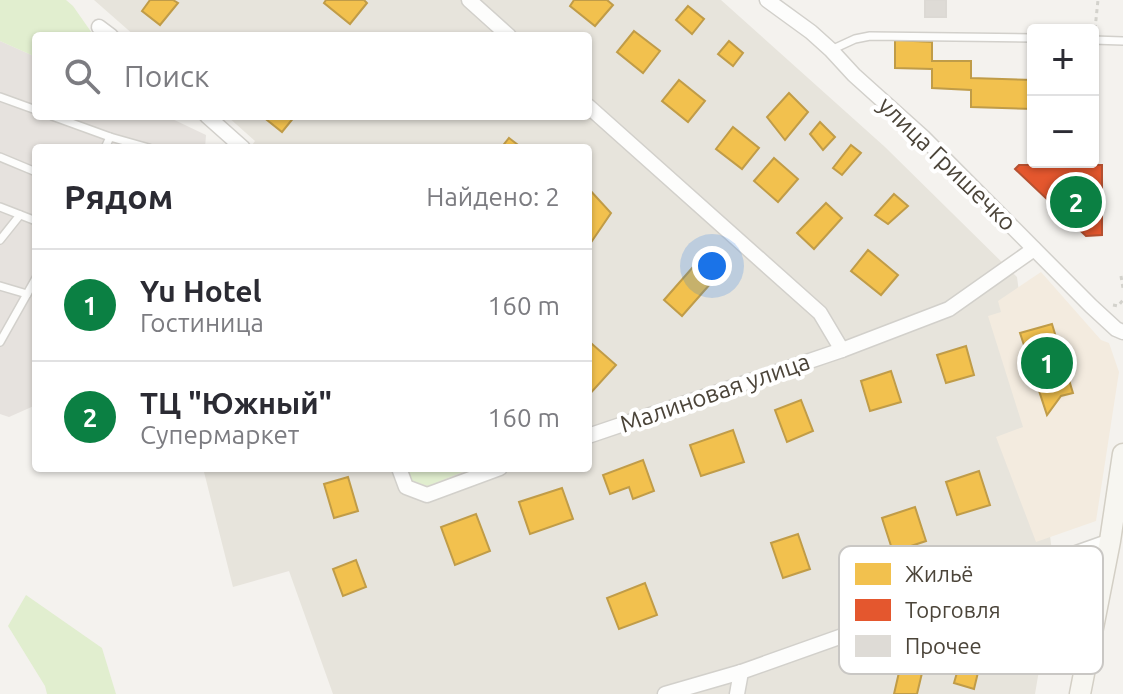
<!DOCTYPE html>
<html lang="ru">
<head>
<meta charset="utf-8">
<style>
  body { margin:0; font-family:Ubuntu,sans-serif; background:#f2f2f3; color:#2b2b33 }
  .controls { position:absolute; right:24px; top:24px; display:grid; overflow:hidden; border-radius:8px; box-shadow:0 2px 6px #0004 }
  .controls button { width:72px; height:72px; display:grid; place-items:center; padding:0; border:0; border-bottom:2px solid #e1e1e2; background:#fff; color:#2b2b33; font:40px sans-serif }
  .you { position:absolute; left:712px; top:266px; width:28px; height:28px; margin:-20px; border:6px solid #fff; border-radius:50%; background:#1a73e8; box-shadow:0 0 0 12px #1a73e833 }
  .badge { display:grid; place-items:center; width:52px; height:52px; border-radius:50%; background:#0b8043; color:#fff; font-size:26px; font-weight:700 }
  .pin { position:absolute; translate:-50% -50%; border:4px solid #fff; box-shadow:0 2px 8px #0006 }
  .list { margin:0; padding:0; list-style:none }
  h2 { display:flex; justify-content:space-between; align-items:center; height:104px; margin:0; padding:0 32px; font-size:34px }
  h2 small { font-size:26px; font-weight:400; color:#7c7c81 }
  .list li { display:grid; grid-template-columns:52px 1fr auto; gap:24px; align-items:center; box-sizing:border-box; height:112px; padding:0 32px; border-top:2px solid #e1e1e2 }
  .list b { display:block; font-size:30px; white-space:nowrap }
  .list p { margin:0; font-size:26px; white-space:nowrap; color:#7c7c81 }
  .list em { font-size:26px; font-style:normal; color:#7c7c81 }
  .icon { flex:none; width:44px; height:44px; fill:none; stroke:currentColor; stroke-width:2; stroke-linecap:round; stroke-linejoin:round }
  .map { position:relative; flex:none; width:1123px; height:694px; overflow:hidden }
  .search { position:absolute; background:#fff; box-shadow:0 2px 6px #0004; left:32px; top:32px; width:560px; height:88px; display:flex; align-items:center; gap:20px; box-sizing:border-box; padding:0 28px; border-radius:8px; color:#7c7c81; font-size:30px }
  .panel { position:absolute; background:#fff; box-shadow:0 2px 6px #0004; left:32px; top:144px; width:560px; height:328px; border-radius:8px }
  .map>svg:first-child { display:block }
</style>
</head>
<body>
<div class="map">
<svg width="1123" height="694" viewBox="0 0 1123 694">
  <rect width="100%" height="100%" fill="#f4f2ee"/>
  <!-- residential -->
  <path fill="#e7e4dc" d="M94,0H721L885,147L1017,277L1055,575L1035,694H333L289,571L233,587L203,468H588V148H250L255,141L227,116H588V36H135Z"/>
  <!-- commercial -->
  <path fill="#f3ebdf" d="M1041,272L1101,340L1109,343L1119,372L1096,521L1036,542L996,437L1023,427L988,316L1001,312L998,301Z"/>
  <!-- industrial -->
  <path fill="#e6e2de" d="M0,41L36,57V116H166L206,135L205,148H36V405L9,417L0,414Z"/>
  <!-- green -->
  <g fill="#e1eecf">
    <path d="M0,0H66L73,6L94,36H36V57L0,41Z"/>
    <path d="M407,468H472L428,486L412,481Z"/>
    <path d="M26,595L102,648L116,694H47L45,686L8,626Z"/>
  </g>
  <!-- homes -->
  <g fill="#f2c14e" stroke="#c09c48" stroke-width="2">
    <path d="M150,0H173L178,3L160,25L142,11Z"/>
    <path d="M326,0H364L367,3L350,24L324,3Z"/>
    <path d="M574,0H607L613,5L595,26L570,6Z"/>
    <path d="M688,6L704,19L692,34L676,20Z"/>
    <path d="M634,31L660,51L643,73L617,52Z"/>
    <path d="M895,40L932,42V61H971V78L1033,80V109L971,107V90L932,88V69L895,68Z"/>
    <path d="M729,41L743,53L733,66L718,54Z"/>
    <path d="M679,80L705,101L688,122L662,101Z"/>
    <path d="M789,93L808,112L785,140L767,117Z"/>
    <path d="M262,116H295L282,132Z"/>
    <path d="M820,122L835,137L823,150L810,134Z"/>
    <path d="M733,127L759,148L742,169L716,149Z"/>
    <path d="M509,138L522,148H501Z"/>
    <path d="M851,145L861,153L842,175L833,168Z"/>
    <path d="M774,158L798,179L778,202L754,181Z"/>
    <path d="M588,188L611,213L592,241L588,237Z"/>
    <path d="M894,194L908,206L888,224L875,215Z"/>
    <path d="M826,203L842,218L814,249L797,233Z"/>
    <path d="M868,250L898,275L881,295L851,271Z"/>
    <path d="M693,267L711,283L682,316L664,300Z"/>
    <path d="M1052,324L1073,393L1061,396L1047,415L1020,333Z"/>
    <path d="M592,344L616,365L588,396V349Z"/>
    <path d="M966,346L974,375L946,383L937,355Z"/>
    <path d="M891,371L901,402L870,411L861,381Z"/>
    <path d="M801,400L813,431L787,442L775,410Z"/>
    <path d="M733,430L744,462L701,476L690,445Z"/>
    <path d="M643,460L654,491L633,499L629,487L610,494L603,475Z"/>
    <path d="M979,471L990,505L957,515L946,482Z"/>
    <path d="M348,477L358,511L334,518L324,484Z"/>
    <path d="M562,488L573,519L530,534L519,502Z"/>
    <path d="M915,507L926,541L893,552L882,518Z"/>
    <path d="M476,514L490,551L455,565L441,527Z"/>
    <path d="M798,534L810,569L783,578L771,543Z"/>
    <path d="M356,560L366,587L343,596L333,569Z"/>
    <path d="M645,583L657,615L619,629L607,598Z"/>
    <path d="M962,655L981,660L974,689L954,683Z"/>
    <path d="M900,668L922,673L917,694H894Z"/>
  </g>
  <!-- shops -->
  <path fill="#e4572e" stroke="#b65131" stroke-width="2" d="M1019,165H1102V235L1086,236L1015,169Z"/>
  <!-- building -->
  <rect fill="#dedbd6" stroke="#dcd9d4" stroke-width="2" x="925" y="0" width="21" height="17"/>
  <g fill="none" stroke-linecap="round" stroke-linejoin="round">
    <defs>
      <g id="lane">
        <path d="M1093,40L1123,41"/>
        <path d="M831,50L855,39L870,36L1033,38"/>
        <path d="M0,97L36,110"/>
        <path d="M52,116L110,137"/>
        <path d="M105,148L110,137L149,148"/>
        <path d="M0,157L36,172"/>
        <path d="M0,207L36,221"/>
        <path d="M0,240L20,215"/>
        <path d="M0,286L27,294"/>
        <path d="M0,342L36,278"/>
      </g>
      <g id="street">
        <path d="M469,0L509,36"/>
        <path d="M767,0L811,32L831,50L854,75L923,137L1091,306L1116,329L1123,332"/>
        <path d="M99,27L111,36"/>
        <path d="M588,106L820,313L842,350"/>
        <path d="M207,116L243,148"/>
        <path d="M588,436L842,350L949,309L1034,249"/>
        <path d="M399,468L406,487L427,495L500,468"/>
        <path d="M665,694L741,672L1110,541"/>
        <path d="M737,694L741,672"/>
      </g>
      <path id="secondary" d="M1080,694L1110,541L1123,454"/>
    </defs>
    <!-- lane casing -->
    <use href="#lane" stroke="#d2d0cb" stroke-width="10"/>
    <!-- street casing -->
    <use href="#street" stroke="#d2d0cb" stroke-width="17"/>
    <!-- secondary casing -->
    <use href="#secondary" stroke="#d3cfc5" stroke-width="23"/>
    <!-- path -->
    <g stroke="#d3d2cc" stroke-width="3" stroke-dasharray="4 4" stroke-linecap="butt">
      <path d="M1095,29L1098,0"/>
      <path d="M1121,276L1123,288"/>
      <path d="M1113,305L1118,306L1123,300"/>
    </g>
    <!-- lane -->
    <use href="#lane" stroke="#fdfdfc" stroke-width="7"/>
    <!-- street -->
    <use href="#street" stroke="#fdfdfc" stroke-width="14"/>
    <!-- secondary -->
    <use href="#secondary" stroke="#f7f6f1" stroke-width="20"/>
  </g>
  <g text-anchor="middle" stroke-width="8" stroke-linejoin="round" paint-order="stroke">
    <!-- street labels -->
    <g font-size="24" fill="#4b4439" stroke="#fff">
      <text transform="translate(947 164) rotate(44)" y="8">улица Гришечко</text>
      <text transform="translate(715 393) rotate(-19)" y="8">Малиновая улица</text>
    </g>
  </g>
  <!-- legend -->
  <rect x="839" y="546" width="264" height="128" rx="12" fill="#fff" stroke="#c9c7c4" stroke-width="2"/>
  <rect x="855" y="563" width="36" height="22" fill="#f2c14e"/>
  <rect x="855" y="599" width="36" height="22" fill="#e4572e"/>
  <rect x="855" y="635" width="36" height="22" fill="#dedbd6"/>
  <g font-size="22" fill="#4b4439">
    <text x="905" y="582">Жильё</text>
    <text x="905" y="618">Торговля</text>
    <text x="905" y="654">Прочее</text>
  </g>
</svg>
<div class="controls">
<button>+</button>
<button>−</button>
</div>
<div class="you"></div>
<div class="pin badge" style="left:1047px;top:363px">1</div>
<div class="pin badge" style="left:1076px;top:202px">2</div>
<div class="search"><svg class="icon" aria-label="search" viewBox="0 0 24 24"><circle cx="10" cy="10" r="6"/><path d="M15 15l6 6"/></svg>Поиск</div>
<section class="panel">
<h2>Рядом<small>Найдено: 2</small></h2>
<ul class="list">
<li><span class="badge">1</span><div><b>Yu Hotel</b><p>Гостиница</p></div><em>160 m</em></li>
<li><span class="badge">2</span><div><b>ТЦ &quot;Южный&quot;</b><p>Супермаркет</p></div><em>160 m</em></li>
</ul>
</section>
</div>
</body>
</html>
